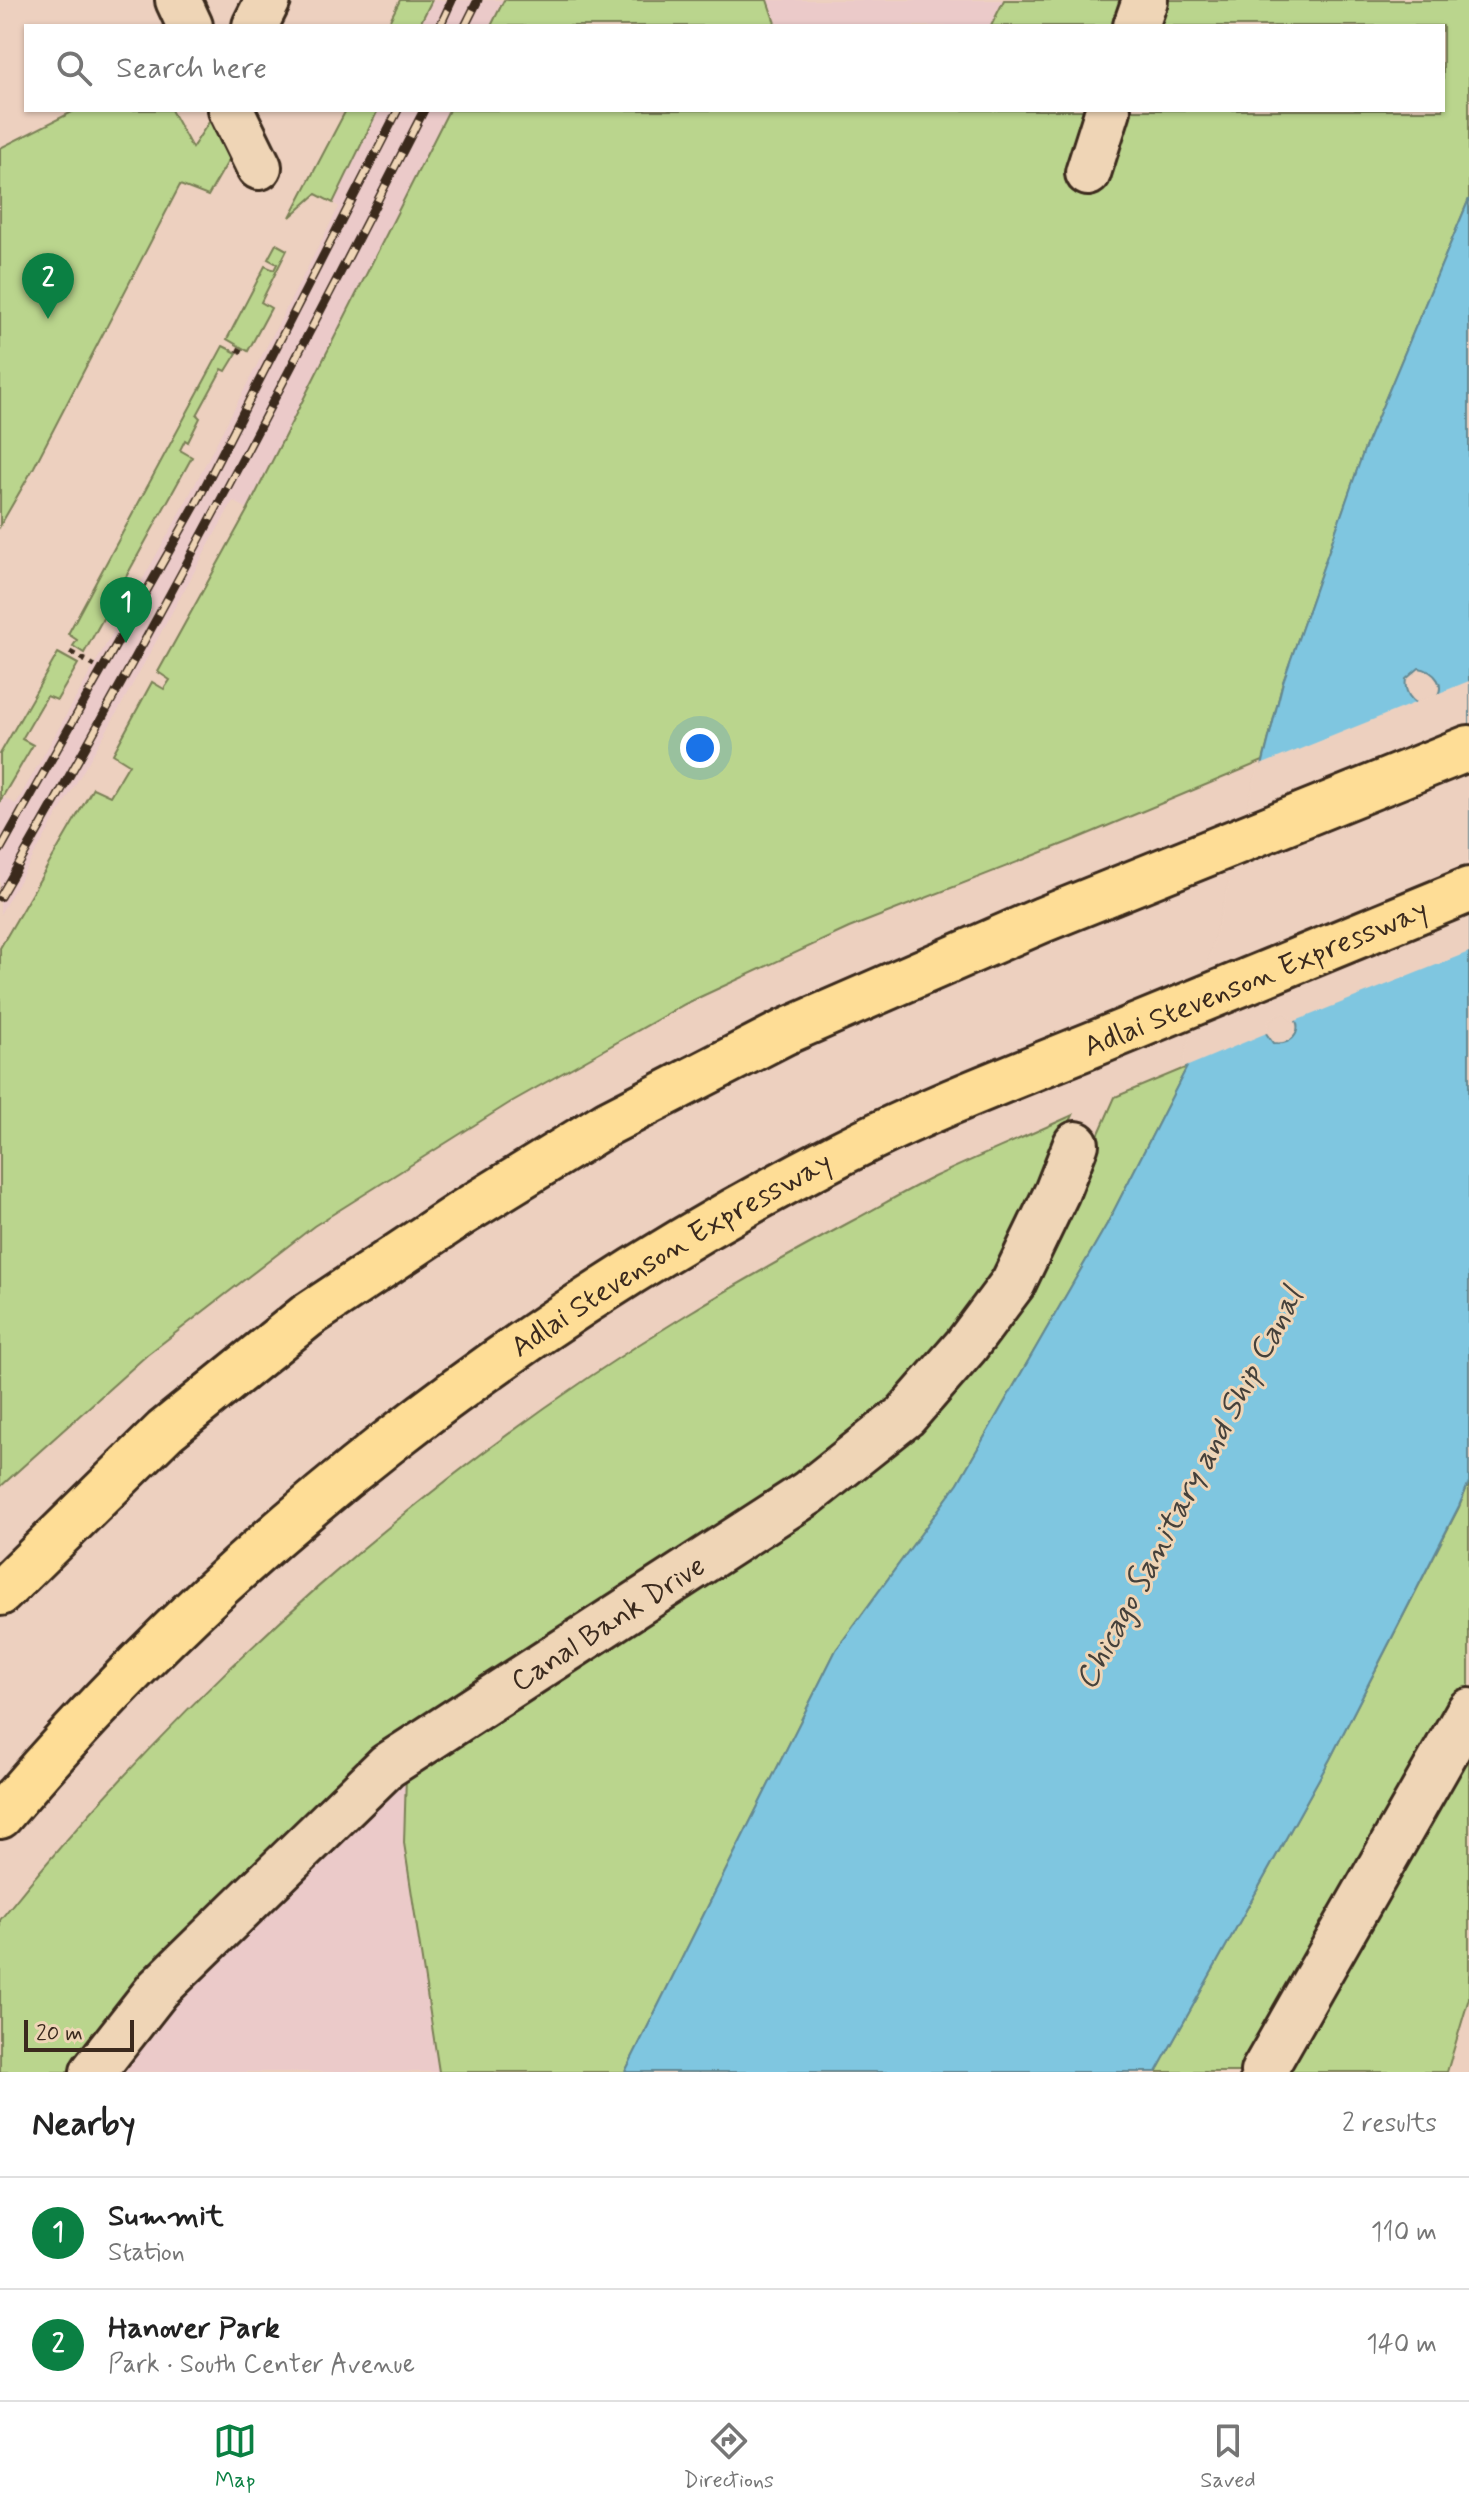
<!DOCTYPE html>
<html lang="en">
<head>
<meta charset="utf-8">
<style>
  body { margin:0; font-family:Mynerve,sans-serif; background:#f6f6f6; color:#222 }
  .scale { position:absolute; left:24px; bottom:20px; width:110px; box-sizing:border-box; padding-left:8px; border:4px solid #3b2a1e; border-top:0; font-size:22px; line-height:28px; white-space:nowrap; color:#3b2a1e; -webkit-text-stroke:6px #efd5b6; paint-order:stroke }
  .you { position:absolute; left:700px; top:748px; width:28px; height:28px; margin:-20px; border:6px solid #fff; border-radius:50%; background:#1a73e8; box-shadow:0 0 0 12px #1a73e833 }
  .badge { display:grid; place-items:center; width:52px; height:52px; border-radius:50%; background:#0b8043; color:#fff; font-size:26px; font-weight:700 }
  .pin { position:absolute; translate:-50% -66px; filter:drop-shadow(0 2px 4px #0008) }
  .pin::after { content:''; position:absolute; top:42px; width:28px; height:24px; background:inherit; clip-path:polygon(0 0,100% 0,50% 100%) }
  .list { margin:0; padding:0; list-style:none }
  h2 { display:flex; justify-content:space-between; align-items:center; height:104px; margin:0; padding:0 32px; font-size:34px }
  h2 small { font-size:26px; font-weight:400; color:#767676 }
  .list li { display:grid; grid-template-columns:52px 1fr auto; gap:24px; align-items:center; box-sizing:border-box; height:112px; padding:0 32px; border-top:2px solid #e0e0e0 }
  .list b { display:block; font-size:30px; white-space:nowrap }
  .list p { margin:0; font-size:26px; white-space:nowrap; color:#767676 }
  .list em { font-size:26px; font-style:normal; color:#767676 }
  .icon { flex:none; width:44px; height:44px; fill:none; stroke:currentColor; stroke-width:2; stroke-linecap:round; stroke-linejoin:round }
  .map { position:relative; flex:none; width:1469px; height:2072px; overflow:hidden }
  .search { position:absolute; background:#fff; box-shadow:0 2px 6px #0004; left:24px; right:24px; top:24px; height:88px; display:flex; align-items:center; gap:20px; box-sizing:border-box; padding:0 28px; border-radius:0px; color:#767676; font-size:30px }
  .sheet { height:328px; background:#fff }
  nav { display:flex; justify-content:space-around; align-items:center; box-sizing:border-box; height:112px; border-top:2px solid #e0e0e0; background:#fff; font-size:22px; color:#767676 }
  nav a { display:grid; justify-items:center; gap:4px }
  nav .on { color:#0b8043 }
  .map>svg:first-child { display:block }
</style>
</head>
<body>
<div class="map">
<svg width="1469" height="2072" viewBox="0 0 1469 2072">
  <rect width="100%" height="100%" fill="#edd0bf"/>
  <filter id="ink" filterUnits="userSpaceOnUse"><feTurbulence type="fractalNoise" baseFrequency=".0125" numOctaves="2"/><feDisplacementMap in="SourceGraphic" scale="16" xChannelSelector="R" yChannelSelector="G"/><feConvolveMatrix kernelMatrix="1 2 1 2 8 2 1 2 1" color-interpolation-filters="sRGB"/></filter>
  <g filter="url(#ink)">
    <!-- built -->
    <g fill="#ebcac9">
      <path d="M432,0H504L491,26H419Z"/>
      <path d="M767,0H1004L991,26H776Z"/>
      <path d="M378,110H449L248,509L233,501L118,711L0,914V801L2,797L16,804L180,513L339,207L333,203Z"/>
      <path d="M406,1775L404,1843L439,2072H108L161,2006Z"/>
    </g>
    <!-- green -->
    <g fill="#bad58d" stroke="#7a8056" stroke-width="2">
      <path d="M400,0H432L419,26H387Z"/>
      <path d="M504,0H767L776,26H491Z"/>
      <path d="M1004,0H1469V199L1364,450L1283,682L1263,761L1076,839L849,928L685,1004L511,1102L314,1226L147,1355L0,1487V948L93,788L110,796L129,764L113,754L152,682L164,689L170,680L158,672L248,509L449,110H1443V26H991Z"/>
      <path d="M76,110H171L192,148L211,119L230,158L208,196L180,185L34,467L0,526V148Z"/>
      <path d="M346,110H378L333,203L316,194L290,217Z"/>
      <path d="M276,244L287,250L261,302L271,308L248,351L227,339L265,266L274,270L277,264L268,259Z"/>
      <path d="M223,346L237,353L226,371L222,369L197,415L200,418L188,442L185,440L180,450L192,457L84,653L73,646L77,640L68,634Z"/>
      <path d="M58,653L78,664L57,700L47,696L22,739L33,745L0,801V754Z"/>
      <path d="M1187,1067L1107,1224L958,1483L836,1650L625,2072H439L404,1843L406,1775L868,1464L1078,1181L1115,1097Z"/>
      <path d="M1073,1115L998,1279L875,1423L416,1726L76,2072H0V1920C188,1684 429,1472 686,1315C740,1282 796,1251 852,1221C880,1206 907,1190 936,1176C981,1155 1027,1136 1073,1115Z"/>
      <path d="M1469,1482V1998L1447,2072H1156L1330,1759L1459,1507Z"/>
    </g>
    <!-- water -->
    <path fill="#7fc6e0" stroke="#648892" stroke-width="2" fill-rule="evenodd" d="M1469,199V1482L1459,1506L1330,1759L1156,2072H625L836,1650L958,1483L1107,1224L1187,1067L1283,682L1364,450ZM1419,668C1434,670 1449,687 1433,700C1417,712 1403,695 1406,679ZM1287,1011C1307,1024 1296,1047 1273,1043L1263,1029L1270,1013Z"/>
    <!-- pier -->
    <path fill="#edd0bf" d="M1469,681V952L1293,1022L1286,1014L1279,1013L1268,1022L1269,1032L1181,1069L1258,766Z"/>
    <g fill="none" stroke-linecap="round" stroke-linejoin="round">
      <defs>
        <g id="minor">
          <path d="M178,0L190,26"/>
          <path d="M255,26L268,0"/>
          <path d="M1136,26L1145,0"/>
          <path d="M231,110L259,167"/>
          <path d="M1088,173L1108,110"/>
          <path id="s1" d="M93,2072L158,1989L387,1766L808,1493L905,1416L966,1346L1013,1283L1057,1192L1076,1144"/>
          <path d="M1263,2072L1469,1711"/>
        </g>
        <g id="highway">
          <path d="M0,1593L165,1431L307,1316L462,1213L608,1123L785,1032L1042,920L1469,748"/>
          <path id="s2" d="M0,1816C231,1541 522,1317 841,1153C925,1110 1014,1076 1101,1041C1224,991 1346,940 1469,890"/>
        </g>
      </defs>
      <!-- minor casing -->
      <use href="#minor" stroke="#3b2a1e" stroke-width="50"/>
      <!-- highway casing -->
      <use href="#highway" stroke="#3b2a1e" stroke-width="50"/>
      <!-- path -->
      <g stroke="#3b2a1e" stroke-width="5" stroke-dasharray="6 6" stroke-linecap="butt">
        <path d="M237,349L247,354"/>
        <path d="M70,652L95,666"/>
      </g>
      <!-- minor -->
      <use href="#minor" stroke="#efd5b6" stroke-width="44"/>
      <!-- highway -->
      <use href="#highway" stroke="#fedd96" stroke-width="44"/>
      <defs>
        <g id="rail">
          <path d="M440,26L452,0"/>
          <path d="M465,26L478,0"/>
          <path d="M0,850L197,502L398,110"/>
          <path d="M0,897C150,639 288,376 424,110"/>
        </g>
      </defs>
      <!-- rail casing -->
      <use href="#rail" stroke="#3b2a1e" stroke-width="9"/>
      <!-- rail -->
      <use href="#rail" stroke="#efd5b6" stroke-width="6" stroke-dasharray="18" stroke-linecap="butt"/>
    </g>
  </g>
  <g text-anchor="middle" stroke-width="6" stroke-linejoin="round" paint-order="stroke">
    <!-- street labels -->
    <g font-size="30" fill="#3b2a1e" stroke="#efd5b6">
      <text dy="10" stroke="none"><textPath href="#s2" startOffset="1528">Adlai Stevenson Expressway</textPath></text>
      <text dy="10" stroke="none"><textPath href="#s2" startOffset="880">Adlai Stevenson Expressway</textPath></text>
      <text dy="10" stroke="none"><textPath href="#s1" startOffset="688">Canal Bank Drive</textPath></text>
    </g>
    <!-- water labels -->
    <g font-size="32" font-style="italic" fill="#45413b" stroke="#efd5b6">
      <text transform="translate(1188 1488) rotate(-62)" y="11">Chicago Sanitary and Ship Canal</text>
    </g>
  </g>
</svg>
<div class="scale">20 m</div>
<div class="you"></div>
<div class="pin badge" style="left:126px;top:643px">1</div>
<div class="pin badge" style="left:48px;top:319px">2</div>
<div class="search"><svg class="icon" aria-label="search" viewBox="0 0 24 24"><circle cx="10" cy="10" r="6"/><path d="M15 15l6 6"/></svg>Search here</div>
</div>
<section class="sheet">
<h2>Nearby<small>2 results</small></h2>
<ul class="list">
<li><span class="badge">1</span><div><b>Summit</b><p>Station</p></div><em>110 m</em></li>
<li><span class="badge">2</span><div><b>Hanover Park</b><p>Park · South Center Avenue</p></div><em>140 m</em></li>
</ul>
</section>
<nav>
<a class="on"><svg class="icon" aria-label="map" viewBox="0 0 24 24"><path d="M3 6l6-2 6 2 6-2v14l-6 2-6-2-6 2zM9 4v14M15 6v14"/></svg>Map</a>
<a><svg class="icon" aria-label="directions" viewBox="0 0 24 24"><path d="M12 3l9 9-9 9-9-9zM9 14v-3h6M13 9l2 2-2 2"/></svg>Directions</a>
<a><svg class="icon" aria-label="saved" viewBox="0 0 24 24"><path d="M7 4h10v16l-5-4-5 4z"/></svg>Saved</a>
</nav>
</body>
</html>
